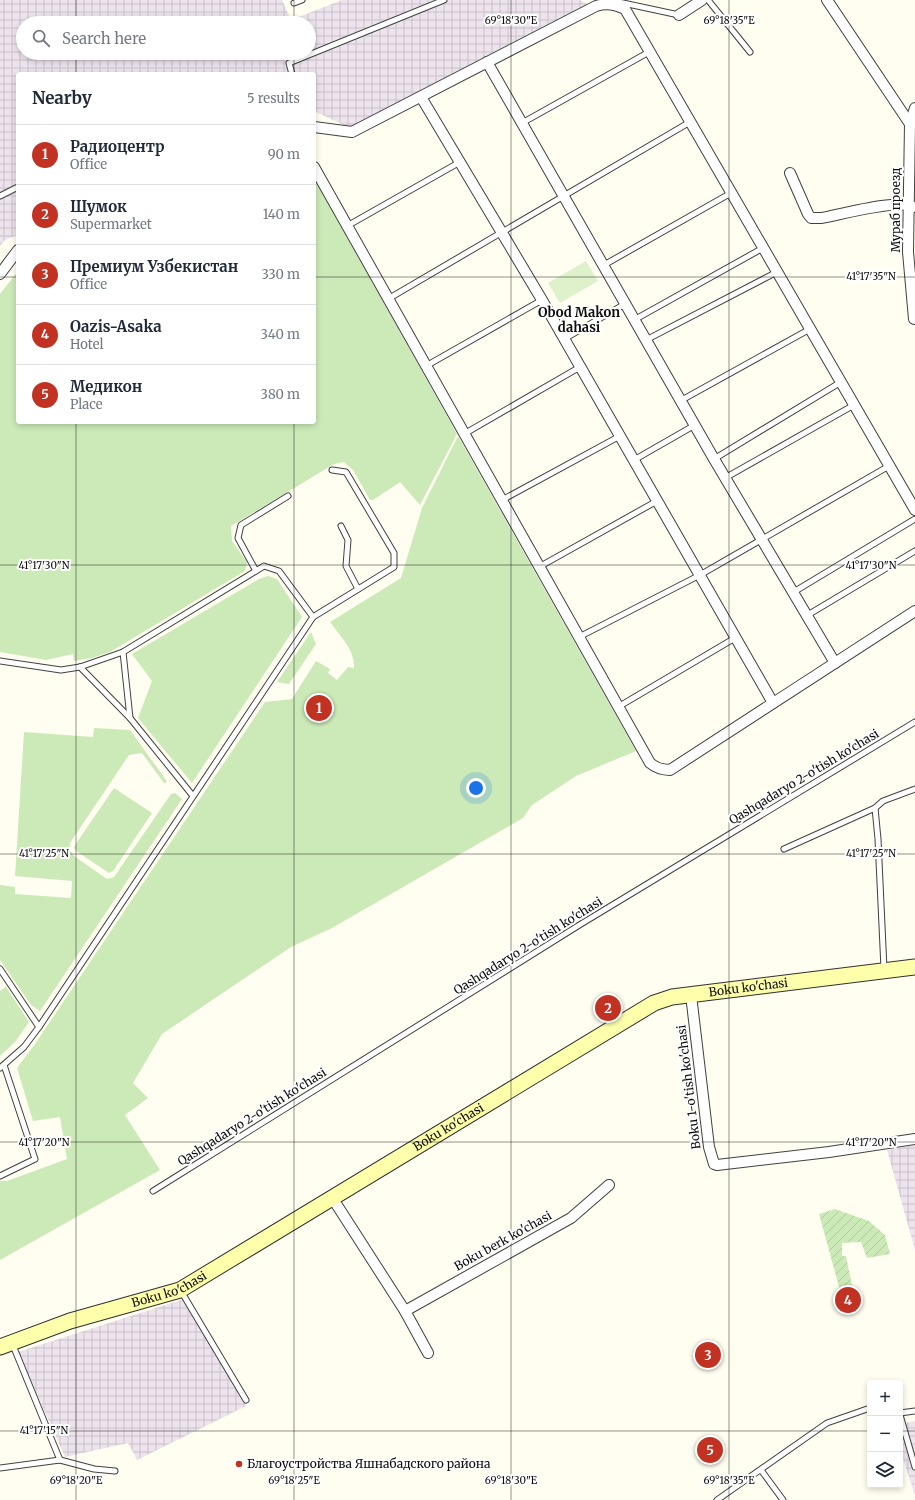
<!DOCTYPE html>
<html lang="en">
<head>
<meta charset="utf-8">
<style>
  body { margin:0; font-family:Merriweather,serif; background:#f6f6f7; color:#1f2937 }
  .controls { position:absolute; right:12px; bottom:12px; display:grid; overflow:hidden; border-radius:4px; box-shadow:0 2px 6px #0003 }
  .controls button { width:36px; height:36px; display:grid; place-items:center; padding:0; border:0; border-bottom:1px solid #e0e1e3; background:#fff; color:#1f2937; font:20px sans-serif }
  .you { position:absolute; left:476px; top:788px; width:14px; height:14px; margin:-10px; border:3px solid #fff; border-radius:50%; background:#1a73e8; box-shadow:0 0 0 6px #1a73e833 }
  .badge { display:grid; place-items:center; width:26px; height:26px; border-radius:50%; background:#c13223; color:#fff; font-size:13px; font-weight:700 }
  .pin { position:absolute; translate:-50% -50%; border:2px solid #fff; box-shadow:0 1px 4px #0006 }
  .list { margin:0; padding:0; list-style:none }
  h2 { display:flex; justify-content:space-between; align-items:center; height:52px; margin:0; padding:0 16px; font-size:17px }
  h2 small { font-size:13px; font-weight:400; color:#747a83 }
  .list li { display:grid; grid-template-columns:26px 1fr auto; gap:12px; align-items:center; box-sizing:border-box; height:60px; padding:0 16px; border-top:1px solid #e0e1e3 }
  .list b { display:block; font-size:15px; white-space:nowrap }
  .list p { margin:0; font-size:13px; white-space:nowrap; color:#747a83 }
  .list em { font-size:13px; font-style:normal; color:#747a83 }
  .icon { flex:none; width:22px; height:22px; fill:none; stroke:currentColor; stroke-width:2; stroke-linecap:round; stroke-linejoin:round }
  .map { position:relative; flex:none; width:915px; height:1500px; overflow:hidden }
  .search { position:absolute; background:#fff; box-shadow:0 2px 6px #0003; left:16px; top:16px; width:300px; height:44px; display:flex; align-items:center; gap:10px; box-sizing:border-box; padding:0 14px; border-radius:22px; color:#747a83; font-size:15px }
  .panel { position:absolute; background:#fff; box-shadow:0 2px 6px #0003; left:16px; top:72px; width:300px; height:352px; border-radius:4px }
  .map>svg:first-child { display:block }
</style>
</head>
<body>
<div class="map">
<svg width="915" height="1500" viewBox="0 0 915 1500">
  <defs>
    <pattern id="industrial-grid" width="8" height="8" patternUnits="userSpaceOnUse"><rect width="8" height="8" fill="#ede3ed"/><path d="M0 4h8M4 0v8" fill="none" stroke="#cac2ca"/></pattern>
    <pattern id="garden-furrows" width="10" height="10" patternUnits="userSpaceOnUse"><rect width="10" height="10" fill="#cbeab8"/><path d="M-1 1l2-2M0 10L10 0M9 11l2-2" fill="none" stroke="#adc89d"/></pattern>
  </defs>
  <rect width="100%" height="100%" fill="#fffef0"/>
  <!-- industrial -->
  <g fill="url(#industrial-grid)" fill-rule="evenodd">
    <path d="M0,0H282L291,20L342,0H580L591,6L350,128L314,111V74H18V235L5,240L0,246ZM23,23H309V53H23Z"/>
    <path d="M915,1145V1250L887,1150Z"/>
    <path d="M184,1299L246,1406L137,1460L128,1443L65,1457L18,1352Z"/>
    <path d="M915,1421V1495L900,1450V1424Z"/>
  </g>
  <!-- grass -->
  <g fill="#cbeab8">
    <path d="M314,178L457,434L420,505L400,482L373,500H370L353,470L344,462L334,464L231,526L232,541L247,562L245,571L110,652L92,658L74,661L73,654L46,660L0,652V294L18,271V422H314Z"/>
    <path d="M458,436L636,751L576,776L532,805L523,818L332,928L291,947L162,1034L133,1083L148,1098L125,1115L160,1170L0,1260V1181H7L67,1159L60,1117L33,1121L17,1068L35,1044L265,702L292,699L316,661L330,669L328,673L337,680L348,667L354,668C355,650 340,636 330,622L401,578L422,508Z"/>
    <path d="M268,576L277,579L302,617L192,783L138,718L152,681L132,654L259,579Z"/>
    <path d="M311,632L316,644L289,684L277,682Z"/>
    <path d="M94,728L130,730L166,780V783H164L142,753L129,755L70,843V850L74,856L107,879L114,877L171,794L175,793L182,799L40,1011L31,1005L0,960V885L15,887V894L71,898L72,881L15,876L24,732L93,737Z"/>
    <path d="M114,788L152,813L113,871L109,873L76,851L74,848L75,845Z"/>
    <path d="M6,987L29,1022L15,1042L0,1056V991Z"/>
  </g>
  <!-- garden -->
  <path fill="url(#garden-furrows)" d="M835,1209L869,1221L885,1235L890,1254L867,1258L861,1242L842,1243V1256H846L855,1300L844,1305L819,1214Z"/>
  <!-- pitch -->
  <path fill="#def1ca" d="M586,261L598,281L560,303L548,283Z"/>
  <g fill="none" stroke-linecap="round" stroke-linejoin="round">
    <defs>
      <g id="lane">
        <path d="M708,0L750,52"/>
        <path d="M614,1L679,15"/>
        <path d="M294,3L302,0"/>
        <path d="M292,74L289,63L444,0"/>
        <path d="M522,123L649,52"/>
        <path d="M0,196L18,187"/>
        <path d="M347,226L460,162"/>
        <path d="M604,265L731,193"/>
        <path d="M388,299L690,122"/>
        <path d="M634,320L763,248"/>
        <path d="M564,339L625,304"/>
        <path d="M646,340L777,272"/>
        <path d="M426,366L542,300"/>
        <path d="M680,401L810,329"/>
        <path d="M464,434L580,367"/>
        <path d="M714,459L841,382"/>
        <path d="M634,460L695,425"/>
        <path d="M725,478L854,405"/>
        <path d="M502,500L620,436"/>
        <path d="M341,526L348,540L346,566L358,589"/>
        <path d="M539,567L657,501"/>
        <path d="M256,571L238,538L241,525L288,496"/>
        <path d="M792,593L915,519"/>
        <path d="M806,616L915,551"/>
        <path d="M579,637L700,575L889,466"/>
        <path d="M123,652L130,718L193,796"/>
        <path d="M0,661L61,670L80,667L123,652L264,566L279,571L313,617"/>
        <path d="M80,667L130,718"/>
        <path d="M618,707L735,638"/>
        <path d="M875,808L883,801L915,789"/>
        <path d="M784,849L875,808L878,839L884,969"/>
        <path d="M0,969L39,1027"/>
        <path d="M0,1068L24,1047L39,1027L313,617L394,567V553L346,472L332,470"/>
        <path d="M0,1176L35,1159L4,1065"/>
        <path d="M153,1191L581,924L915,722"/>
        <path d="M181,1291L246,1400"/>
        <path d="M12,1343L60,1460"/>
        <path d="M900,1413L915,1411"/>
        <path d="M900,1415L915,1467"/>
        <path d="M0,1468L60,1460L94,1469L115,1471"/>
        <path d="M761,1470L783,1500"/>
        <path d="M717,1500L827,1423L870,1408"/>
      </g>
      <g id="street">
        <path d="M827,0L910,124"/>
        <path d="M679,15L702,0"/>
        <path d="M487,62L714,459L835,663"/>
        <path d="M421,97L542,300L773,703"/>
        <path d="M314,127L352,132L596,6C607,3 614,4 625,9L915,510"/>
        <path d="M314,167L650,763C656,768 663,770 670,770L915,611"/>
        <path d="M790,173L808,214L811,218H821C839,215 900,198 913,207"/>
        <path d="M0,274L18,250"/>
        <path d="M914,319L908,252L910,124L915,108"/>
        <path d="M691,995L709,1147L714,1164L717,1165L829,1152L915,1139"/>
        <path d="M333,1199L405,1311L428,1353"/>
        <path d="M405,1311L571,1218L609,1185"/>
      </g>
      <g id="secondary">
        <path id="s1" d="M0,1347L70,1321L180,1290L654,1003L672,997L915,967"/>
      </g>
    </defs>
    <!-- lane casing -->
    <use href="#lane" stroke="#414141" stroke-width="7"/>
    <!-- street casing -->
    <use href="#street" stroke="#414141" stroke-width="12"/>
    <!-- secondary casing -->
    <use href="#secondary" stroke="#303030" stroke-width="17"/>
    <!-- lane -->
    <use href="#lane" stroke="#fff" stroke-width="5"/>
    <!-- street -->
    <use href="#street" stroke="#fff" stroke-width="10"/>
    <!-- secondary -->
    <use href="#secondary" stroke="#fdffab" stroke-width="15"/>
  </g>
  <!-- ticks -->
  <path fill="none" stroke="#0e0e0e" stroke-width="1" stroke-opacity="0.45" d="M76,0V23M294,0V23M511,0V1500M729,0V1500M76,53V74M294,53V74M0,277H18M314,277H915M76,422V1500M294,422V1500M0,565H915M0,854H915M0,1142H915M0,1431H870M900,1431H915"/>
  <!-- markers -->
  <circle fill="#c13223" stroke="#fff" stroke-width="1.5" cx="239" cy="1464" r="4"/>
  <g text-anchor="middle" stroke-width="4" stroke-linejoin="round" paint-order="stroke">
    <!-- street labels -->
    <g font-size="12" fill="#0e0e0e" stroke="#fff">
      <text transform="translate(896 210) rotate(-90)" y="4">Мураб проезд</text>
      <text transform="translate(804 777) rotate(-31)" y="4">Qashqadaryo 2-o'tish ko'chasi</text>
      <text transform="translate(528 946) rotate(-32)" y="4">Qashqadaryo 2-o'tish ko'chasi</text>
      <text dy="4" stroke="none"><textPath href="#s1" startOffset="839">Boku ko'chasi</textPath></text>
      <text transform="translate(689 1087) rotate(-97)" y="4">Boku 1-o'tish ko'chasi</text>
      <text transform="translate(252 1117) rotate(-32)" y="4">Qashqadaryo 2-o'tish ko'chasi</text>
      <text dy="4" stroke="none"><textPath href="#s1" startOffset="503">Boku ko'chasi</textPath></text>
      <text transform="translate(503 1241) rotate(-29)" y="4">Boku berk ko'chasi</text>
      <text dy="4" stroke="none"><textPath href="#s1" startOffset="179">Boku ko'chasi</textPath></text>
    </g>
    <!-- poi labels -->
    <g font-size="12" fill="#0e0e0e" stroke="#fff" text-anchor="start">
      <text x="247" y="1468">Благоустройства Яшнабадского района</text>
    </g>
    <!-- neighbourhood labels -->
    <g font-size="13" font-weight="bold" fill="#0e0e0e" stroke="#fff">
      <text x="579" y="317">Obod Makon<tspan x="579" dy="15">dahasi</tspan></text>
    </g>
  </g>
  <g font-size="10" text-anchor="middle" fill="#0e0e0e" stroke="#fff" stroke-width="4" stroke-linejoin="round" paint-order="stroke">
    <text x="511" y="24">69°18'30"E</text>
    <text x="729" y="24">69°18'35"E</text>
    <text x="871" y="280">41°17'35"N</text>
    <text x="44" y="569">41°17'30"N</text>
    <text x="871" y="569">41°17'30"N</text>
    <text x="44" y="857">41°17'25"N</text>
    <text x="871" y="857">41°17'25"N</text>
    <text x="44" y="1146">41°17'20"N</text>
    <text x="871" y="1146">41°17'20"N</text>
    <text x="44" y="1434">41°17'15"N</text>
    <text x="76" y="1484">69°18'20"E</text>
    <text x="294" y="1484">69°18'25"E</text>
    <text x="511" y="1484">69°18'30"E</text>
    <text x="729" y="1484">69°18'35"E</text>
  </g>
</svg>
<div class="controls">
<button>+</button>
<button>−</button>
<button><svg class="icon" aria-label="layers" viewBox="0 0 24 24"><path d="M12 4l9 5-9 5-9-5zM3 14l9 5 9-5"/></svg></button>
</div>
<div class="you"></div>
<div class="pin badge" style="left:319px;top:708px">1</div>
<div class="pin badge" style="left:608px;top:1008px">2</div>
<div class="pin badge" style="left:708px;top:1355px">3</div>
<div class="pin badge" style="left:848px;top:1300px">4</div>
<div class="pin badge" style="left:710px;top:1450px">5</div>
<div class="search"><svg class="icon" aria-label="search" viewBox="0 0 24 24"><circle cx="10" cy="10" r="6"/><path d="M15 15l6 6"/></svg>Search here</div>
<section class="panel">
<h2>Nearby<small>5 results</small></h2>
<ul class="list">
<li><span class="badge">1</span><div><b>Радиоцентр</b><p>Office</p></div><em>90 m</em></li>
<li><span class="badge">2</span><div><b>Шумок</b><p>Supermarket</p></div><em>140 m</em></li>
<li><span class="badge">3</span><div><b>Премиум Узбекистан</b><p>Office</p></div><em>330 m</em></li>
<li><span class="badge">4</span><div><b>Oazis-Asaka</b><p>Hotel</p></div><em>340 m</em></li>
<li><span class="badge">5</span><div><b>Медикон</b><p>Place</p></div><em>380 m</em></li>
</ul>
</section>
</div>
</body>
</html>
